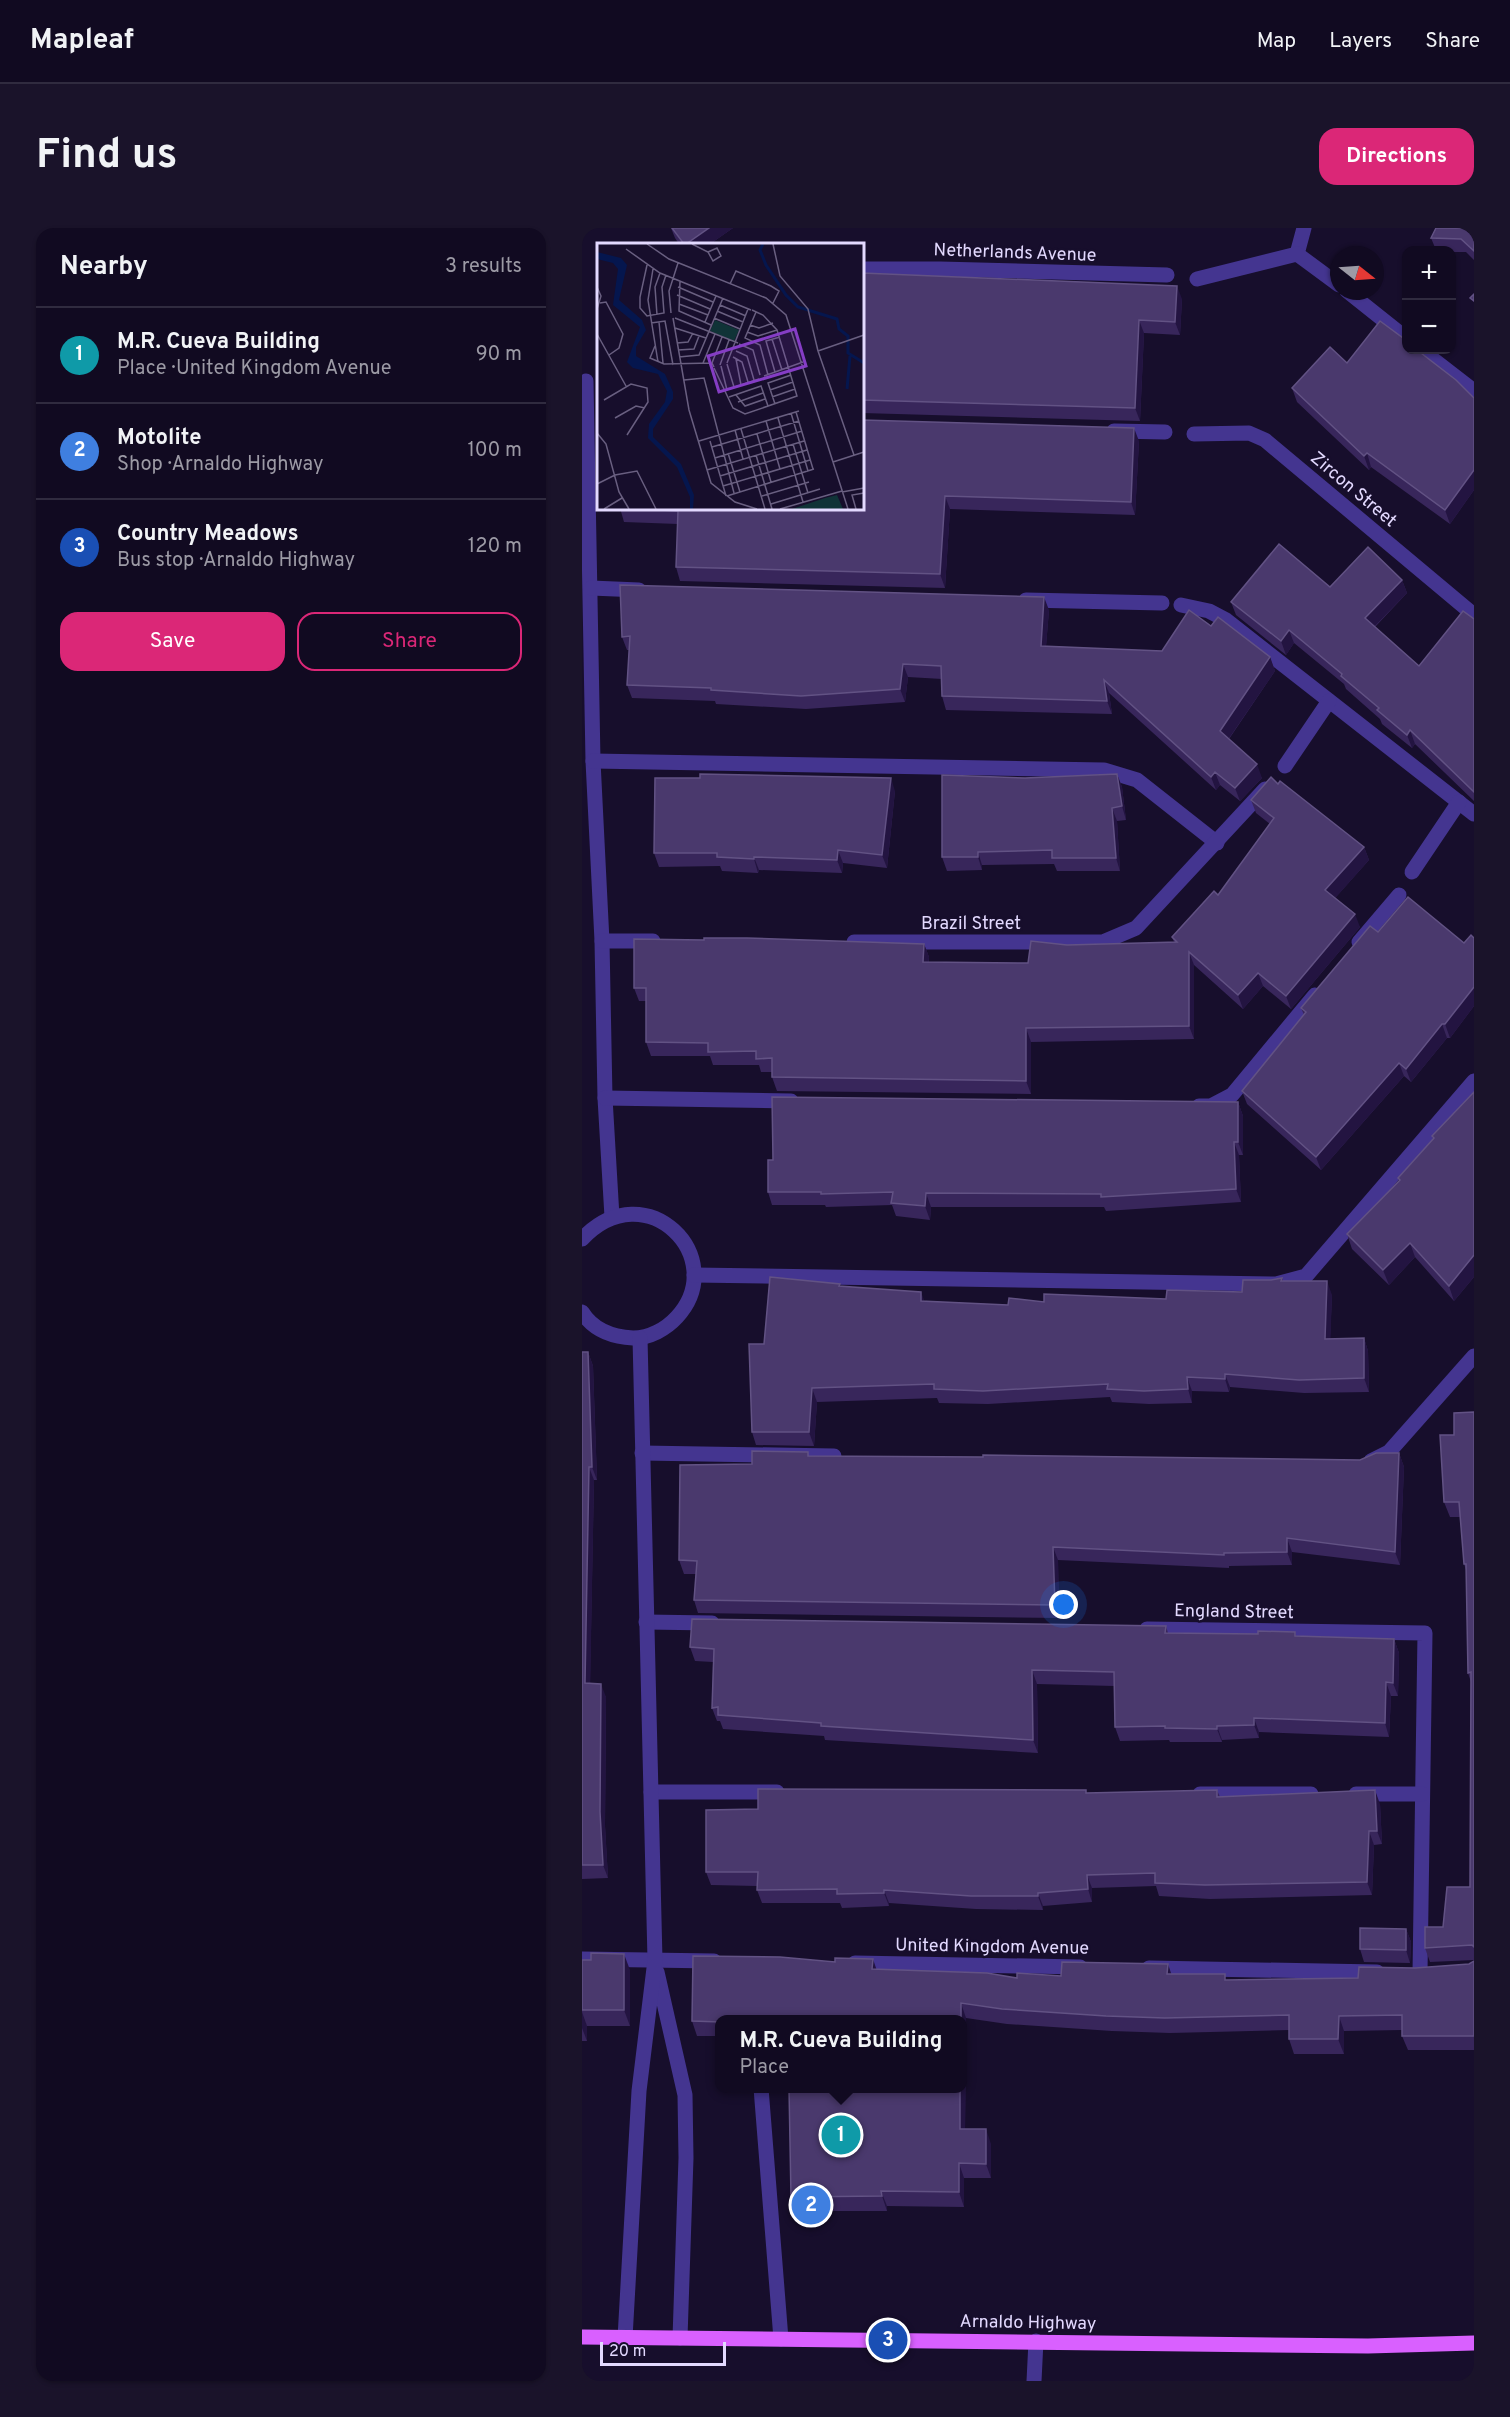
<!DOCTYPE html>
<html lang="en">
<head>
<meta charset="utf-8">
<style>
  body { margin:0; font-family:Overpass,sans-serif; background:#1a132a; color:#f1f3f6 }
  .controls { position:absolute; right:18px; top:18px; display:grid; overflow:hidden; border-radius:12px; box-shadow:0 2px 4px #0004 }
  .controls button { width:54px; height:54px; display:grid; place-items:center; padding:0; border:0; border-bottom:2px solid #302b3f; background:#110a21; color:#f1f3f6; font:30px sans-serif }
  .compass { position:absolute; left:748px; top:18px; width:54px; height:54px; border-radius:50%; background:#110a21; box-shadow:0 2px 4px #0004; rotate:107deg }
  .scale { position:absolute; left:18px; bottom:15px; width:126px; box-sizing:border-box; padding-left:6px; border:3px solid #e3d9ff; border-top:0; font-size:16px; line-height:21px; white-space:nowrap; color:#e3d9ff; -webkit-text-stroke:4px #170e2c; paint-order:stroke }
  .you { position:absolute; left:482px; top:1377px; width:21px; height:21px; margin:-15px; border:4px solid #fff; border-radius:50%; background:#1a73e8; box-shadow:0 0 0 9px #1a73e833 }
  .badge { display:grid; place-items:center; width:39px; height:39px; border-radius:50%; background:#db2777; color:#fff; font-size:20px; font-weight:700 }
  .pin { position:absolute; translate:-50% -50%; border:3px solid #fff; box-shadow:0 2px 6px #0006 }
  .popup { position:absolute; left:133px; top:1787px; width:252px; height:78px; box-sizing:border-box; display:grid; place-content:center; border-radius:12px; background:#110a21; filter:drop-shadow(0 2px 4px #0005); font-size:20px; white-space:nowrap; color:#9c9aa5 }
  .popup b { font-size:22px; color:#f1f3f6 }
  .popup::after { content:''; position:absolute; left:50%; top:100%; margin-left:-12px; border:12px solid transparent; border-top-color:#110a21 }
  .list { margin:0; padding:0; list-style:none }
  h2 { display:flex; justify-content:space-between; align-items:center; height:78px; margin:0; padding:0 24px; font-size:26px }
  h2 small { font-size:20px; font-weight:400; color:#9c9aa5 }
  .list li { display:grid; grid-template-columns:39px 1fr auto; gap:18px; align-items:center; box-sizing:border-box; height:96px; padding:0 24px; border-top:2px solid #302b3f }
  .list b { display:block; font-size:22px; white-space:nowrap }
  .list p { margin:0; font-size:20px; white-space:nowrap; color:#9c9aa5 }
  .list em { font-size:20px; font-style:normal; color:#9c9aa5 }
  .actions { display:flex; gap:12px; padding:18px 24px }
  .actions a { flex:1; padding:14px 0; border:2px solid #db2777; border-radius:18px; text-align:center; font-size:21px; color:#db2777 }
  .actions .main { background:#db2777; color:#fff }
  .map { position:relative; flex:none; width:892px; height:2153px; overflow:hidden; border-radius:18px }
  header { display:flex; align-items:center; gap:36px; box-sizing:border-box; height:84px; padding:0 30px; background:#110a21; border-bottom:2px solid #302b3f }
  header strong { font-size:28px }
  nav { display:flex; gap:33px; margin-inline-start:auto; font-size:21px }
  .intro { display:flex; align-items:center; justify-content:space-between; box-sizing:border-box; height:144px; padding:0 36px }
  h1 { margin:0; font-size:42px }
  .button { padding:15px 27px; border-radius:18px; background:#db2777; color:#fff; font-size:21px; font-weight:700 }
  main { display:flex; gap:36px; padding:0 36px }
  aside { flex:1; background:#110a21; border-radius:18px; box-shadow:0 2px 4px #0004 }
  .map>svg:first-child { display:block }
</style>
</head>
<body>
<header>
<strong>Mapleaf</strong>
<nav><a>Map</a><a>Layers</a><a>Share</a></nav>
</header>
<div class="intro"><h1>Find us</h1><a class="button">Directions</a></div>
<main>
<aside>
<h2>Nearby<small>3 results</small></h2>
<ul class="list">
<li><span class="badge" style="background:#0f9aa8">1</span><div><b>M.R. Cueva Building</b><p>Place · United Kingdom Avenue</p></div><em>90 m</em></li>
<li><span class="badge" style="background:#3f7fe0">2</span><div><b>Motolite</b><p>Shop · Arnaldo Highway</p></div><em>100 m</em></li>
<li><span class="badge" style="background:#1a4fb4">3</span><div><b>Country Meadows</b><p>Bus stop · Arnaldo Highway</p></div><em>120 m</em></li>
</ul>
<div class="actions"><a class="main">Save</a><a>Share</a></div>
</aside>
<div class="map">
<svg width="892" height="2153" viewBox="0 0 892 2153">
  <rect width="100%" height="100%" fill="#170e2c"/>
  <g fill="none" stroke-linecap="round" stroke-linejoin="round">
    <!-- minor -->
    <g stroke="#443590" stroke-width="15">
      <path d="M715,26L722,0"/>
      <path d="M280,41H358L585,47"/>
      <path d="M615,51L715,26L757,57"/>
      <path d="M765,63L824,110"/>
      <path d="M839,122L892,163"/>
      <path d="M4,153L11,533L20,713L23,870L30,989"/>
      <path d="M532,203L583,204"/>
      <path d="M612,206L667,205L683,212L892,387"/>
      <path d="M9,360L57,362"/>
      <path d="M444,372L580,375"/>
      <path d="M599,377L627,383L644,392L892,586"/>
      <path d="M11,533L522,542L555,552L635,615"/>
      <path d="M703,538L747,473"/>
      <path d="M830,644L877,574"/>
      <path d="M20,713H71"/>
      <path d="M272,714H521L554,700L683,561"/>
      <path d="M777,714L817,667"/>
      <path d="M23,870L209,873"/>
      <path d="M617,878H629L650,867L733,767"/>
      <path d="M0,1011C64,943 149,1030 95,1089C84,1101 68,1110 51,1110C31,1109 11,1102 0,1084"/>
      <path d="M112,1047L694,1056L724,1048L892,853"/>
      <path d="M60,1225L252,1228"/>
      <path d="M789,1233L807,1224L892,1128"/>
      <path d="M64,1394L130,1395"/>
      <path d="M565,1401L843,1405L838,1745"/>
      <path d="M69,1564H195"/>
      <path d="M618,1566H729"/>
      <path d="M774,1566H840"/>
      <path d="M0,1731L132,1733"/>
      <path d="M273,1735L498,1739"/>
      <path d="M567,1740L795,1744"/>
      <path d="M75,1744L103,1867L104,1930L98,2110"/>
      <path d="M179,1860L199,2111"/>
      <path d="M43,2110L57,1863L73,1732L58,1110"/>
      <path d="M452,2153L454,2113"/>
    </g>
    <!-- major -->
    <path stroke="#d960ff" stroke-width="15" d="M0,2109L786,2118L892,2115"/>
  </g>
  <!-- wall -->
  <g fill="#38265b">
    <path d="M89,0H151L128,16H97L93,10Z"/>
    <path d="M892,0V32L884,24H870V22H854L849,10Z"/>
    <path d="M280,45L600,71L598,107L562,105L558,193L280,185Z"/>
    <path d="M765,135L892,170V262L868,296L789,239L787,242L715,174L710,160Z"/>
    <path d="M557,213L553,287L368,281L363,360L98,353L94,339L96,296L42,294L38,280Z"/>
    <path d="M820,352L825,365L793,399L837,438L892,391V573L833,516L830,520L800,496L798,491L764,461L762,456L712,415L704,427L654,387L649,374L748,359Z"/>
    <path d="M467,382L464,418L580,423L629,398L688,429L693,443L647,511L680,550L658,573L638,557L634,562L527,465L530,486L364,482L360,468V451L326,449L323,474L224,481L134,476L133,473L50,470L45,457L47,422H45L40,409Z"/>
    <path d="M535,546L540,559L544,592L535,593L538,643H475L472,636L400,637V642L365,643L360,629L443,550Z"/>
    <path d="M696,556L782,619L787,632L753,670L778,699L709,781L681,758L661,781L612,737V811L449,814V866L195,863L190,849V844H179L177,837H131L128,828H69L64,814V773H57L52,760L342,716L347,729V734L446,735L485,717L592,714L590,709L636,667L688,596L674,585L669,572Z"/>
    <path d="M313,563L305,640L261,635L260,645L177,642L176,645L140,643L138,638L77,639L72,625Z"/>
    <path d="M796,704L882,715L892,710V778L868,810H865L829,854L822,848L739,942L665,876L660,863L722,787L719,780Z"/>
    <path d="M892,864V1049L872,1073L833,1029L807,1057L770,1021L765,1006L817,953L816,950L851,911L850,908Z"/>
    <path d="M656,874L661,888V927H657L659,974L524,983L522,979H349L348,992L314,988L310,977L244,979L243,977H190L186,964L191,932Z"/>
    <path d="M700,1050L701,1053L750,1067L748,1111L782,1110L786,1123L787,1164L722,1165L648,1159L647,1164L610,1163V1175L567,1176L530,1174L528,1169L406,1176L357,1175L355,1170L235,1174L232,1218L174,1217L170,1204L182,1116L258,1058L343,1073L426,1077L462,1074L584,1071L660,1064L689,1052Z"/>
    <path d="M0,1124H6L11,1138L15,1252H12L8,1455L24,1469L23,1598L26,1650L0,1651Z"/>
    <path d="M892,1184V1732L848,1734L843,1720L861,1699L888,1659L889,1454L886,1445L884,1342L882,1336L878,1289H868L862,1274L872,1207Z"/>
    <path d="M817,1225L822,1239L818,1337L710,1324V1337L647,1338V1340L476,1332L477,1390L116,1385L112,1372L114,1346H102L97,1332L170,1236L227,1228L778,1232Z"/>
    <path d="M584,1398L586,1405L676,1406L713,1404L714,1408L812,1411L817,1425L816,1468H809L807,1509L677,1504V1510L640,1512V1514H588L587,1512L538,1513L533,1499L532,1458L455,1456L456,1525L243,1512L242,1508L141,1501L138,1493H135L130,1480L131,1434L113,1433L108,1419Z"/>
    <path d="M635,1562L638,1569L798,1576L800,1616L792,1617L790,1667L628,1671L577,1668L574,1658L510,1660V1674L461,1678V1682L394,1681L307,1675V1678L260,1680L258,1675H180L175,1662V1658L129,1657L124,1644L176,1581L505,1565Z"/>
    <path d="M824,1701L829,1714L828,1735L782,1734L778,1721Z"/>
    <path d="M0,1732L48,1742V1798H5V1813H0Z"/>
    <path d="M892,1733V1822H826L820,1808V1802L762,1803V1826H712L707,1811V1802L588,1805L530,1803L425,1796L384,1790L383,1901L409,1916V1950H382V1979L305,1978V1983H214L209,1969L381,1791H138V1808H115L110,1793L294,1741L435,1750L590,1746L645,1752L776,1750L833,1740L887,1736Z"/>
  </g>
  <!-- shaded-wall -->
  <g fill="#231441">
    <path d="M127,0H151L128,16H104Z"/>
    <path d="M595,58L600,71L598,107L593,94Z"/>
    <path d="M557,92L562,105L558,193L553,180Z"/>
    <path d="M552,200L557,213L553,287L549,274Z"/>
    <path d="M785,225L789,239L787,242L782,228Z"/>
    <path d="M892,242V262L868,296L863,282Z"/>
    <path d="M363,268L368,281L363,360L358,346Z"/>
    <path d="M820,352L825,365L788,403L783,390Z"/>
    <path d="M462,369L467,382L463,431L459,418Z"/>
    <path d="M707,402L712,415L704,427L699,413Z"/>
    <path d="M688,429L693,443L643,516L638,503Z"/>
    <path d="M321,436L326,449L323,474L318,461Z"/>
    <path d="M522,452L527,465L530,486L525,473Z"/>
    <path d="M828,502L833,516L830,520L825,507Z"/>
    <path d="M675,536L680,550L658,573L653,560Z"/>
    <path d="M633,544L638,557L634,562L629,549Z"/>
    <path d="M535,546L540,559L544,592L540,578Z"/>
    <path d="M309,550L313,563L305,640L300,627Z"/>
    <path d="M530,580L535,593L538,643L534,630Z"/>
    <path d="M782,619L787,632L748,676L743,662Z"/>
    <path d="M256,622L261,635L260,645L255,632Z"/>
    <path d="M396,624L400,637V642L396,629Z"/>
    <path d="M172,629L177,642L176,645L172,631Z"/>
    <path d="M773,686L778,699L709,781L704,768Z"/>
    <path d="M342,716L347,729L346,748L341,734Z"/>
    <path d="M607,724L612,737V811L607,798Z"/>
    <path d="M676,745L681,758L661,781L656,767Z"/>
    <path d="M892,759V778L868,810L863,796Z"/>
    <path d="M860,796L865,810L829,854L824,841Z"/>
    <path d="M444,800L449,814V866L444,853Z"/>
    <path d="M817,835L822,848L739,942L734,929Z"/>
    <path d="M656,874L661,888V927L656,914Z"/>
    <path d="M652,914L657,927L659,974L654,961Z"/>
    <path d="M344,965L349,979L348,992L343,978Z"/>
    <path d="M828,1015L833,1029L807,1057L801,1042Z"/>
    <path d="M892,1027V1049L872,1073L867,1058Z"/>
    <path d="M745,1053L750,1067L748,1124L743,1111Z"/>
    <path d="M339,1064L344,1077L339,1073Z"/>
    <path d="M782,1110L786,1123L787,1164L782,1150Z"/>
    <path d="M6,1124L11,1138L15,1252L10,1239Z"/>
    <path d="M643,1146L648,1159L647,1164L643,1151Z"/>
    <path d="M605,1149L610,1163V1175L606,1161Z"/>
    <path d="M230,1160L235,1174L232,1218L227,1204Z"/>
    <path d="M817,1225L822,1239L818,1337L813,1324Z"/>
    <path d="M7,1239L12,1252L8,1468L3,1455Z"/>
    <path d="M705,1310L710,1324V1337L705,1324Z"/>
    <path d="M471,1319L476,1332L477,1390L473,1377Z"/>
    <path d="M812,1411L817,1425L816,1468L811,1455Z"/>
    <path d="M450,1442L455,1456L456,1525L451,1512Z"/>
    <path d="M804,1454L809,1468L807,1509L803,1495Z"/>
    <path d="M19,1456L24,1469L23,1598L26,1650L21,1637L18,1584Z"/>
    <path d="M672,1490L677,1504V1510L672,1497Z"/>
    <path d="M635,1498L640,1512V1514L635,1501Z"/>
    <path d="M793,1562L798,1576L800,1616L795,1603Z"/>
    <path d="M787,1603L792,1617L790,1667L785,1654Z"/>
    <path d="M505,1647L510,1660V1674L506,1661Z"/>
    <path d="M302,1662L307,1675V1678L302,1665Z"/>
    <path d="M456,1665L461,1678V1682L456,1668Z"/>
    <path d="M824,1701L829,1714L828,1735L824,1722Z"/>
    <path d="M42,1726L48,1742V1798L42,1782Z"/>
    <path d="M291,1731L296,1746L290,1741Z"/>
    <path d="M586,1736L591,1751L585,1746Z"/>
    <path d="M379,1775L384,1790L383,1916L378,1901V1860H381V1791H379Z"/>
    <path d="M0,1784L5,1798V1813L0,1800Z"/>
    <path d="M757,1788L762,1803V1826L756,1811Z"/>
    <path d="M404,1901L409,1916V1950L404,1936Z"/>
    <path d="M377,1935L382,1950V1979L377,1964Z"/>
    <path d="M299,1963L305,1978V1983L300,1968Z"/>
  </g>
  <!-- building -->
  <g fill="#4a396d" stroke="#625284" stroke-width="1.5">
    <path d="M90,0H127L104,16H102Z"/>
    <path d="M854,0H892V23L879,11L849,10Z"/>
    <path d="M280,45L595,58L593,94L557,92L553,180L280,172Z"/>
    <path d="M892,66V73L888,70Z"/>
    <path d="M798,93L825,113V122H835L874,152L892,170V242L863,282L785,225L782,228L710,160L748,119L765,135Z"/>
    <path d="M280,192L552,200L549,274L363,268L358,346L94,339L96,283L43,280H280Z"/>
    <path d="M697,316L748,359L786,319L820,352L783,390L837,438L881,383L892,391V564L828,502L825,507L795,482L797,480L759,448L760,446L707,402L699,413L649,374Z"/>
    <path d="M38,357L462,369L459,418L580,423L607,382L629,398L636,389L688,429L638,503L675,536L653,560L633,544L629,549L522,452L525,473L360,468L359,438L321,436L318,461L219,468L129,462V460L45,457L48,408L40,409Z"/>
    <path d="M118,546L309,550L300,627L256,622L255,632L172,629V631L135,629V625H72L73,550H118Z"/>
    <path d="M535,546L540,578L530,580L534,630H470V622L396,624V629H360V547L443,550Z"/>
    <path d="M689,549L696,556L698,553L782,619L743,662L773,686L704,768L676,745L656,767L607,724V798L444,800V853L190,849V830L174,831V823L126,824V815L64,814V760H52V711L122,712V710H165L342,716L341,734L446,735L449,713L485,717L595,714L590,709L632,663L636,667L692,590L669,572Z"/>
    <path d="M826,669L882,715L889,707L892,710V759L863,796H860L824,841L817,835L734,929L660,863L724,784L719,780L788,698L796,704Z"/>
    <path d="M892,864V1027L867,1058L828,1015L801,1042L765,1006L818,952L816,950L852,910L850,908Z"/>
    <path d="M190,869L656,874V914H652L654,961L519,969V966L344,965L343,978L309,975L311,964L239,966V964H186V932H191Z"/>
    <path d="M188,1049L258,1056L257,1058L339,1064V1073L426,1077L427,1070L462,1074V1066L584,1071L585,1062L660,1064L661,1052H689L700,1050L699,1053H745L743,1111L782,1110V1150L717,1152L643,1146V1151L605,1149L606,1161L562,1163L525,1161L526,1156L401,1163L352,1161V1156L230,1160L227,1204H170L167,1116H182Z"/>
    <path d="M0,1124H6L10,1239H7L3,1455L19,1456L18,1584L21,1637H0Z"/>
    <path d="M892,1184V1719L890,1717L843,1720V1699H861L865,1659H888L889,1444L886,1445L884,1336H882L877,1274H862L858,1207H872V1185Z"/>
    <path d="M170,1223L226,1224V1228L401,1229V1227L778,1232L794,1225H817L813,1324L705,1310V1324L642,1325V1327L471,1319L473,1377L112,1372L115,1333L97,1332L98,1237L170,1236Z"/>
    <path d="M110,1391L584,1398L583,1405L676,1406V1403L713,1404V1408L812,1411L811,1455L804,1454L803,1495L672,1490V1497L635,1498V1501L583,1500V1498L533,1499L532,1444L450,1442L451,1512L239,1498V1495L136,1487V1479L130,1480L132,1421L108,1419Z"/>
    <path d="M176,1561L504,1562V1565L635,1562V1569L793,1562L795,1603H787L785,1654L623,1657L573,1655V1645L505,1647L506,1661L456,1665V1668H389L302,1662V1665L255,1666V1661L175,1662L176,1644H124V1582L176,1581Z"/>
    <path d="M778,1700L824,1701V1722L778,1721Z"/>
    <path d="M9,1725L42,1726V1782H0V1732H9Z"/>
    <path d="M111,1728L198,1729L253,1734V1730L291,1731L290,1741L405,1745L435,1750V1745L479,1748L480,1734L586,1736L585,1746H643V1752L776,1750L777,1739L833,1740L887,1736L892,1733V1808H820V1787L757,1788L756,1811H707V1787L583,1790L524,1788L420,1781L379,1775V1791H138V1794L110,1793Z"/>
    <path d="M207,1860H378V1901H404V1936L377,1935V1964L299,1963L300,1968L209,1969Z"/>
  </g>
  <g text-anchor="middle" stroke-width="5" stroke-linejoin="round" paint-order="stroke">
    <!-- street labels -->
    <g font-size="18" fill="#e3d9ff" stroke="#170e2c">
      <text transform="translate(433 24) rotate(2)" y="6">Netherlands Avenue</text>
      <text transform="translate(772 261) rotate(40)" y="6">Zircon Street</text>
      <text x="389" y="701">Brazil Street</text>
      <text transform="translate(652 1383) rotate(1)" y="6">England Street</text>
      <text transform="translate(410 1718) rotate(1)" y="6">United Kingdom Avenue</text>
      <text transform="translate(446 2094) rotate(1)" y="6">Arnaldo Highway</text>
    </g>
  </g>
  <!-- overview -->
  <g transform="translate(15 15)">
    <rect width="267" height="267" fill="#170e2c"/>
    <path d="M118,77L142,87L137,98L113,88ZM240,252L246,266H195L228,255Z" fill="#103337"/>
    <path d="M0,9L24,15L30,22L22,57L45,77L49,87L39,104V113L68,131L76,149V156L56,186V194L84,221L97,252L96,266H93V254L80,224L51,195L52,181L68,159L70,148L61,131L36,125L30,119L43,84L16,62L21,26L16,20L0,16Z" fill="#05164e"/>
    <path fill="none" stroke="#05164e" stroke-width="3" d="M166,1L163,7L169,22L189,52L201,64L240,76L242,86L251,93V110L267,120M250,146L253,113"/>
    <path fill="none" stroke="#695f80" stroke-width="1.5" d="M50,1L72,16L169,55L189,72L251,266M95,1L111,9L116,18L124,13L120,5L111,9M176,1L183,33L211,66L221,108M29,6L63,30L154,67M50,22L43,54V65L50,73L67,70L65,44L69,32M56,26L51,57L61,119M83,38L82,68L114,82M133,41L139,28L174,43L182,48L176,60M0,44L4,53L0,66M81,44L116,59M80,52L113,66M3,60L9,59L26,91L22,105L12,112M82,61L111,72M123,62L149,73M120,68L146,79M159,69L148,95L163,102L171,132M74,70L72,48L81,20M60,72L58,44L63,30M76,75L92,167L114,240L138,259L160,266M78,75L141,100M117,75L143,86M62,79L66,120M108,79L119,53M54,80L68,78L76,122M153,82L162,85L176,80M78,85L109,95M150,89L161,93L180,87M0,91L29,143M175,96L185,127M80,100L91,99L96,90M142,101L156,107L163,132M58,103L53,115L67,121L115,120M81,107L97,106L102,93M139,108L150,113L157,137M82,114L102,112L126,55M136,114L145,119L151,139M139,116L144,142M106,120L118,91M130,120L151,66M130,121L137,144M123,122L132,97M124,123L130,147M117,124L115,120L125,94M117,125L136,165L148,171L200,153L180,87L166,72L155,67M178,129L169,98L183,94M167,133L206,119M87,137L107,135L137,250M129,147L162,136M173,147L196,139M139,152L148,163L168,156M132,154L164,143L171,163M175,154L198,146M7,157L34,141L50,145L51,159L30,192M141,159L166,150M178,161L171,140L194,132M199,169L216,226M194,170L211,228M18,175L39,163L48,165M181,175L206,259M169,178L183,226M144,186L168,266M138,187L146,216M0,190L9,201L22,249L32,266M160,191L174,239M102,198L202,168M113,198L129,253M196,201L211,250M115,204L202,178M131,210L143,249M159,212L175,266M257,212L221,108L267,92M118,215L205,188M236,219L267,209M110,227L207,198M123,233L210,207M0,241L18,232L40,228L59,266M126,243L213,217M245,249L267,245M130,253L217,226M165,253L212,239M174,261L223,246M7,266L25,255M183,266L245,248M259,266L255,252L267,250"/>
    <path fill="#853dc5" fill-opacity="0.15" stroke="#853dc5" stroke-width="3" d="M198,86L209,123L122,149L111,113Z"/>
    <rect width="267" height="267" fill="none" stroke="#e3d9ff" stroke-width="3"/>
  </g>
</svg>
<div class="controls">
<button>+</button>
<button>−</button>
</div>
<svg class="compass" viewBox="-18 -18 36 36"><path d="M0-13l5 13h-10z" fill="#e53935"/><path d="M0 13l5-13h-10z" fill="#9c9aa5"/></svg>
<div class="scale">20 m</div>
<div class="you"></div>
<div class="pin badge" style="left:259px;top:1907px;background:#0f9aa8">1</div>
<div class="popup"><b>M.R. Cueva Building</b>Place</div>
<div class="pin badge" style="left:229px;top:1977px;background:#3f7fe0">2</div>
<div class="pin badge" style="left:306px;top:2112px;background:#1a4fb4">3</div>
</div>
</main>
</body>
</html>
